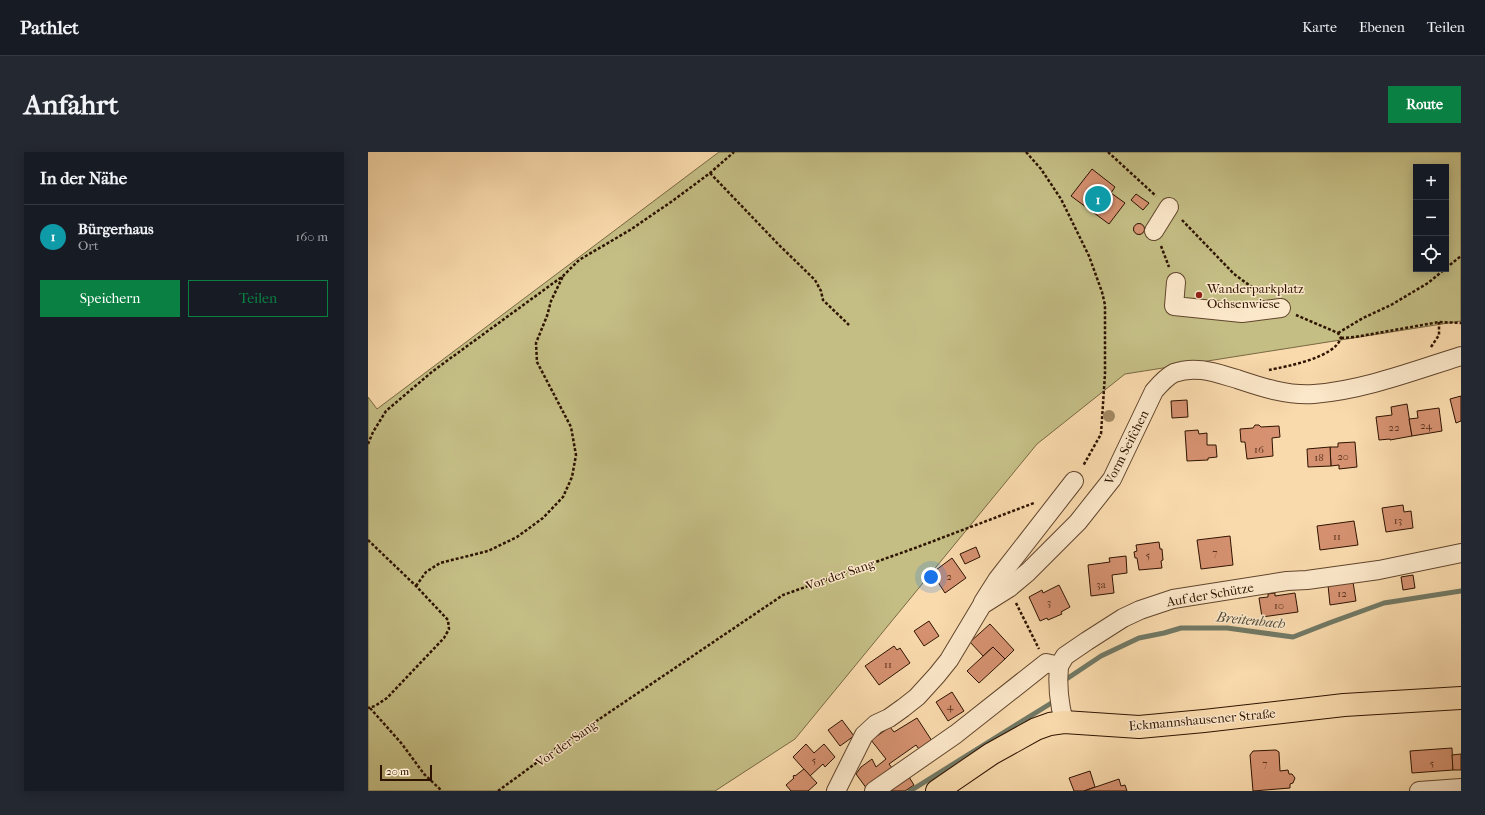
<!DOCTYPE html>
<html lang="de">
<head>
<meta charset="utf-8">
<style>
  body { margin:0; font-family:"IM FELL French Canon",serif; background:#242831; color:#f1f3f6 }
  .controls { position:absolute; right:12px; top:12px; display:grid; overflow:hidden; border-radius:0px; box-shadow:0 2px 10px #0003 }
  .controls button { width:36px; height:36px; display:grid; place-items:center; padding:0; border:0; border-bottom:1px solid #363941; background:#171b24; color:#f1f3f6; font:20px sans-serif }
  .scale { position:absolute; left:12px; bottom:10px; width:52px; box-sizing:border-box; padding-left:4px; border:2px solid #2e1301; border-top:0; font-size:11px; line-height:14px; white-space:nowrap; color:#2e1301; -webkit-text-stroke:3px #fbe7c9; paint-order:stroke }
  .you { position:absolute; left:563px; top:425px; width:14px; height:14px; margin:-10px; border:3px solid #fff; border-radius:50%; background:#1a73e8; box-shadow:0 0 0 6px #1a73e833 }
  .badge { display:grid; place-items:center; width:26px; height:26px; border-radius:50%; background:#0b8043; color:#fff; font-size:13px; font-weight:700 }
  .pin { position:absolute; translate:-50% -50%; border:2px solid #fff; box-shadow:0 1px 4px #0006 }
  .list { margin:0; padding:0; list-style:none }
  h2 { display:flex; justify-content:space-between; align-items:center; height:52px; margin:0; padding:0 16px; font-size:17px }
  h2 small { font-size:13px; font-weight:400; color:#9ea1a6 }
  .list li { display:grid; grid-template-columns:26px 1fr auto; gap:12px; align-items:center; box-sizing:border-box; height:64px; padding:0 16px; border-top:1px solid #363941 }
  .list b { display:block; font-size:15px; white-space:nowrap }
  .list p { margin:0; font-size:13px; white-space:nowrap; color:#9ea1a6 }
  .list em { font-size:13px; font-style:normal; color:#9ea1a6 }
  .actions { display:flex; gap:8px; padding:12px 16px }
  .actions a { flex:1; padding:9px 0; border:1px solid #0b8043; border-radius:0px; text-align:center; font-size:14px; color:#0b8043 }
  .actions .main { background:#0b8043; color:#fff }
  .icon { flex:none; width:22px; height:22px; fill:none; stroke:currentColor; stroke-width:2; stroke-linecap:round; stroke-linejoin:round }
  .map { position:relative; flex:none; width:1093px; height:639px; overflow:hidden; border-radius:0px }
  header { display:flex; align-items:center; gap:24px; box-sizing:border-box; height:56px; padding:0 20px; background:#171b24; border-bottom:1px solid #363941 }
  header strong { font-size:19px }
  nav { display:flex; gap:22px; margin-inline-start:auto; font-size:14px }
  .intro { display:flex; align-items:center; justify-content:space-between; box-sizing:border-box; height:96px; padding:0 24px }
  h1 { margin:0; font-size:28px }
  .button { padding:10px 18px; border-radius:0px; background:#0b8043; color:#fff; font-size:14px; font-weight:700 }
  main { display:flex; gap:24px; padding:0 24px }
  aside { flex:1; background:#171b24; border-radius:0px; box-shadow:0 2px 10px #0003 }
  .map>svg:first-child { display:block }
</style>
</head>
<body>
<header>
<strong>Pathlet</strong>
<nav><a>Karte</a><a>Ebenen</a><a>Teilen</a></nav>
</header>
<div class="intro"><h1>Anfahrt</h1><a class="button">Route</a></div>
<main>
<aside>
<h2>In der Nähe<small></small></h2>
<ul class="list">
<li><span class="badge" style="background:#0f9aa8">1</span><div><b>Bürgerhaus</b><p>Ort</p></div><em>160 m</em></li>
</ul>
<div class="actions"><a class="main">Speichern</a><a>Teilen</a></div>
</aside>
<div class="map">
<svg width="1093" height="639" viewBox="0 0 1093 639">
  <rect width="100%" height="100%" fill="#f9daac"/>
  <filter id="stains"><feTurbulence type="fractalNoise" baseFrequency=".005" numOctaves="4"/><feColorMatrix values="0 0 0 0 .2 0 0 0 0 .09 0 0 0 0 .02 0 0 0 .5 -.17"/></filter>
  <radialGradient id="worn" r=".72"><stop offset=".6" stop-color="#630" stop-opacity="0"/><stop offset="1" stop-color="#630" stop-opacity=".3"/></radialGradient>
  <!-- green -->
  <path fill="#c4be85" stroke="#796843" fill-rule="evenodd" d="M351,0H1093V169L757,222L669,292L427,587L347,639H0V245L9,257ZM1048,15H1078V117H1048Z"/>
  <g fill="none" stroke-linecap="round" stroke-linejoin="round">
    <!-- stream -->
    <g stroke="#717864" stroke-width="5">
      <path d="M700,526L733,504L771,486L796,481L813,476H859L925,485L961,471L1016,451L1093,439"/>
      <path d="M542,639L685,550"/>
    </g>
  </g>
  <!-- building -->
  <g fill="#d59170" stroke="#2e1301">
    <path d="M724,17L747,35L743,41L757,51L741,72L703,44Z"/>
    <path d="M768,42L781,51L775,58L763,48Z"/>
    <circle cx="771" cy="77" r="5.5"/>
    <path d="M1093,244V269L1088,271L1082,247Z"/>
    <path d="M819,248L820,265L804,266L803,249Z"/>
    <path d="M1039,252L1044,284L1022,288V287L1011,288L1008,265L1024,263L1023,255Z"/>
    <path d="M1071,256L1074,279L1044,284L1041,267L1050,266L1049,259Z"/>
    <path d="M887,273H891L893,275L911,274L912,285L904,286L905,304L879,307L877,290H873L872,277L885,276Z"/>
    <path d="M830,278L831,282L839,281V293H848L849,305L840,306V308L819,309L817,279Z"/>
    <path d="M987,290L989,315L971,317V313L963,314L962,295H970V291Z"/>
    <path d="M962,295L963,314L940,315L939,297Z"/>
    <path d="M1035,353L1036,360L1043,359L1045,376L1018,380L1014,356Z"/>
    <path d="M986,369L990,393L952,398L949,374Z"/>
    <path d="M862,384L865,413L833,417L829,388Z"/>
    <path d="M791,390L792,397H794L795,408L793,409L794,416L771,418L769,406H767L766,400L769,399L768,393Z"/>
    <path d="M608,395L612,405L597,412L592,402Z"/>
    <path d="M758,404L759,421L744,423L746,441L723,444L720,413L742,410L741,406Z"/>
    <path d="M584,406L598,426L577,441L564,421Z"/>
    <path d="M1045,423L1047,436L1035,438L1033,425Z"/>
    <path d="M985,430L988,449L962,453L960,433Z"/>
    <path d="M691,433L702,455L693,460L694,462L680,468L679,466L672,469L661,445L674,438L675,441Z"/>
    <path d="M907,441V444L927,441L930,460L894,465L891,446L900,445V442Z"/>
    <path d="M561,469L571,484L556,494L546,479Z"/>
    <path d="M622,472L646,498L637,507L625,495L615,504L602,490Z"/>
    <path d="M526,494L529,498L532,496L542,511L511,533L497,514Z"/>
    <path d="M625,495L637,507L611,531L599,519Z"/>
    <path d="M584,540L596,559L580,569L568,550Z"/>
    <path d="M549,566L566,592L553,600L548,593L521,612L525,617L499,637L488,622L493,615L504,607L508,615L518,607L503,588L522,575L526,580Z"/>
    <path d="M474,568L486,584L472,594L460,578Z"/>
    <path d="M438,592L446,601L456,592L467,605L457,615L455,612L442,624L425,605Z"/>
    <path d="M1084,596L1085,618L1044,621L1042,599Z"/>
    <path d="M908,598L911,600L912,619L920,618L921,622H924L927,626L925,631L922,632V636L885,639L882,603L885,599Z"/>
    <path d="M1093,602V618H1085L1084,603Z"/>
    <path d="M436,617L449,631L440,639H423L418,633L426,626L425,625L426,623L427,624Z"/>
    <path d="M722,619L727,635L716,639H706L701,626Z"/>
    <path d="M541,625L546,633L537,639H520Z"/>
    <path d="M751,627L753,634L757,633L759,639H716Z"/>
  </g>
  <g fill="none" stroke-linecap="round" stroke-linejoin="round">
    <defs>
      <g id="minor">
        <path d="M786,79L801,55"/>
        <path d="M808,130L806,154L874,161L913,156"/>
        <path d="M615,450L629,428L706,329"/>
        <path d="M691,514C689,534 691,551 696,570"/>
        <path d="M468,639L496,583L508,572L521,566L535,556L549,545L569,523L581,508L614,453L641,436L660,420L710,370L744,327L786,239C792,232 798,225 806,221C828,213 848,221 869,227C893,235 919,244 946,242C996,238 1045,219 1093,204"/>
        <path d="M506,639L588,582L678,511L691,514L697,504L719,489L755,466L772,458L805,447L919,429L939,428L1011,418L1093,401"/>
        <path d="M1051,639L1093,636"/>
      </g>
      <path id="major" d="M569,639L623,602L668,577L682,572L696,570L771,575L836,569L976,553L1093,546"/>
    </defs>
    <!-- minor casing -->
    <use href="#minor" stroke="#61452c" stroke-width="20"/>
    <!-- major casing -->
    <use href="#major" stroke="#2e1301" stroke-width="24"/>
    <!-- path -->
    <g stroke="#2e1301" stroke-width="2.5" stroke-dasharray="3 2" stroke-linecap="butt">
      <path d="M658,0L673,17L693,47L721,104L734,140L737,153V222L733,282L715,314"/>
      <path d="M740,0L788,44"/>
      <path d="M342,21L411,93L447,128L453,139L455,148L481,173"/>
      <path d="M814,68L866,122L892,141"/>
      <path d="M793,94L801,115"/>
      <path d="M1078,116L1093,104"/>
      <path d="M970,181L995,166L1023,153L1060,131L1077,117"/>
      <path d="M973,186L987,185L1071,170L1093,171"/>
      <path d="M1063,195L1071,183V170"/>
      <path d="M901,218C920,214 966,206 973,186L970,181L928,163"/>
      <path d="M0,292L5,280L18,259L65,219L195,124L211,108L262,78L303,50L342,21L366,0"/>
      <path d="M0,388L48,434L80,468L81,477L76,486L19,546L7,554L0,556"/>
      <path d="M48,434L58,420L72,411L120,399L149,385L175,366L195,345L204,325L208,303L203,275L169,210L168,191L179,164L183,149L195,124"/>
      <path d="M648,451L671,497"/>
      <path d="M2,556L34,592L56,622L74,639"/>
      <path d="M130,639L190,595L415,443L547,396L666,351"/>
    </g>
    <!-- minor -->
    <use href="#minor" stroke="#fbe7c9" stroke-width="18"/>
    <!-- major -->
    <use href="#major" stroke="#f9daac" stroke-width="22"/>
  </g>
  <!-- trees -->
  <circle fill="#a28964" cx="741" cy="264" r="6"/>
  <!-- markers -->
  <circle fill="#8f2418" stroke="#fbe7c9" stroke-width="1.5" cx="831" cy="143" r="4"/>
  <g text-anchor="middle" stroke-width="3" stroke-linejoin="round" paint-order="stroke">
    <!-- number labels -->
    <g font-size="11" fill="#58321d">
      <text x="1058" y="277">24</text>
      <text x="1026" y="279">22</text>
      <text x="891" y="301">16</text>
      <text x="975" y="308">20</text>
      <text x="951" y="309">18</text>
      <text x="1030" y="372">13</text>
      <text x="969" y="388">11</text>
      <text x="847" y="404">7</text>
      <text x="780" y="407">5</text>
      <text x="581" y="428">2</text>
      <text x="733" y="436">3a</text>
      <text x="974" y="445">12</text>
      <text x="681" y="454">3</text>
      <text x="911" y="457">10</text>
      <text x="520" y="516">11</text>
      <text x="582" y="558">4</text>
      <text x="446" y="612">5</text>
      <text x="897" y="615">7</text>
      <text x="1064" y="615">5</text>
    </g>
    <!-- poi labels -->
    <g font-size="13" fill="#2e1301" stroke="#fbe7c9" text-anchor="start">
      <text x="839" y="141">Wanderparkplatz<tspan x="839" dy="15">Ochsenwiese</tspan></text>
    </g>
    <!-- street labels -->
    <g font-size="13" fill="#2e1301" stroke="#fbe7c9">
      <text transform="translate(758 295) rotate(-63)" y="5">Vorm Seifchen</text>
      <text transform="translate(472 422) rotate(-19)" y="5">Vor der Sang</text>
      <text transform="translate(842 442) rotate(-10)" y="5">Auf der Schütze</text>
      <text transform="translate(834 567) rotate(-5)" y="5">Eckmannshausener Straße</text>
      <text transform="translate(198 591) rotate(-35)" y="5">Vor der Sang</text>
    </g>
    <!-- water labels -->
    <g font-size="14" font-style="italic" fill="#554e3b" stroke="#fbe7c9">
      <text transform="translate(883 468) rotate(6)" y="5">Breitenbach</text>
    </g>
  </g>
  <rect width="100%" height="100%" filter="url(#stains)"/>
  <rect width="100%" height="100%" fill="url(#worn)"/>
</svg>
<div class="controls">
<button>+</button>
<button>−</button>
<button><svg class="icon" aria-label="locate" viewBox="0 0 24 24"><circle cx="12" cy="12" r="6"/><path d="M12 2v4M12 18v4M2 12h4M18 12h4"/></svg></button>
</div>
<div class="scale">20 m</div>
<div class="you"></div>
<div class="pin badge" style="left:730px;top:47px;background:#0f9aa8">1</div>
</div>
</main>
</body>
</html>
